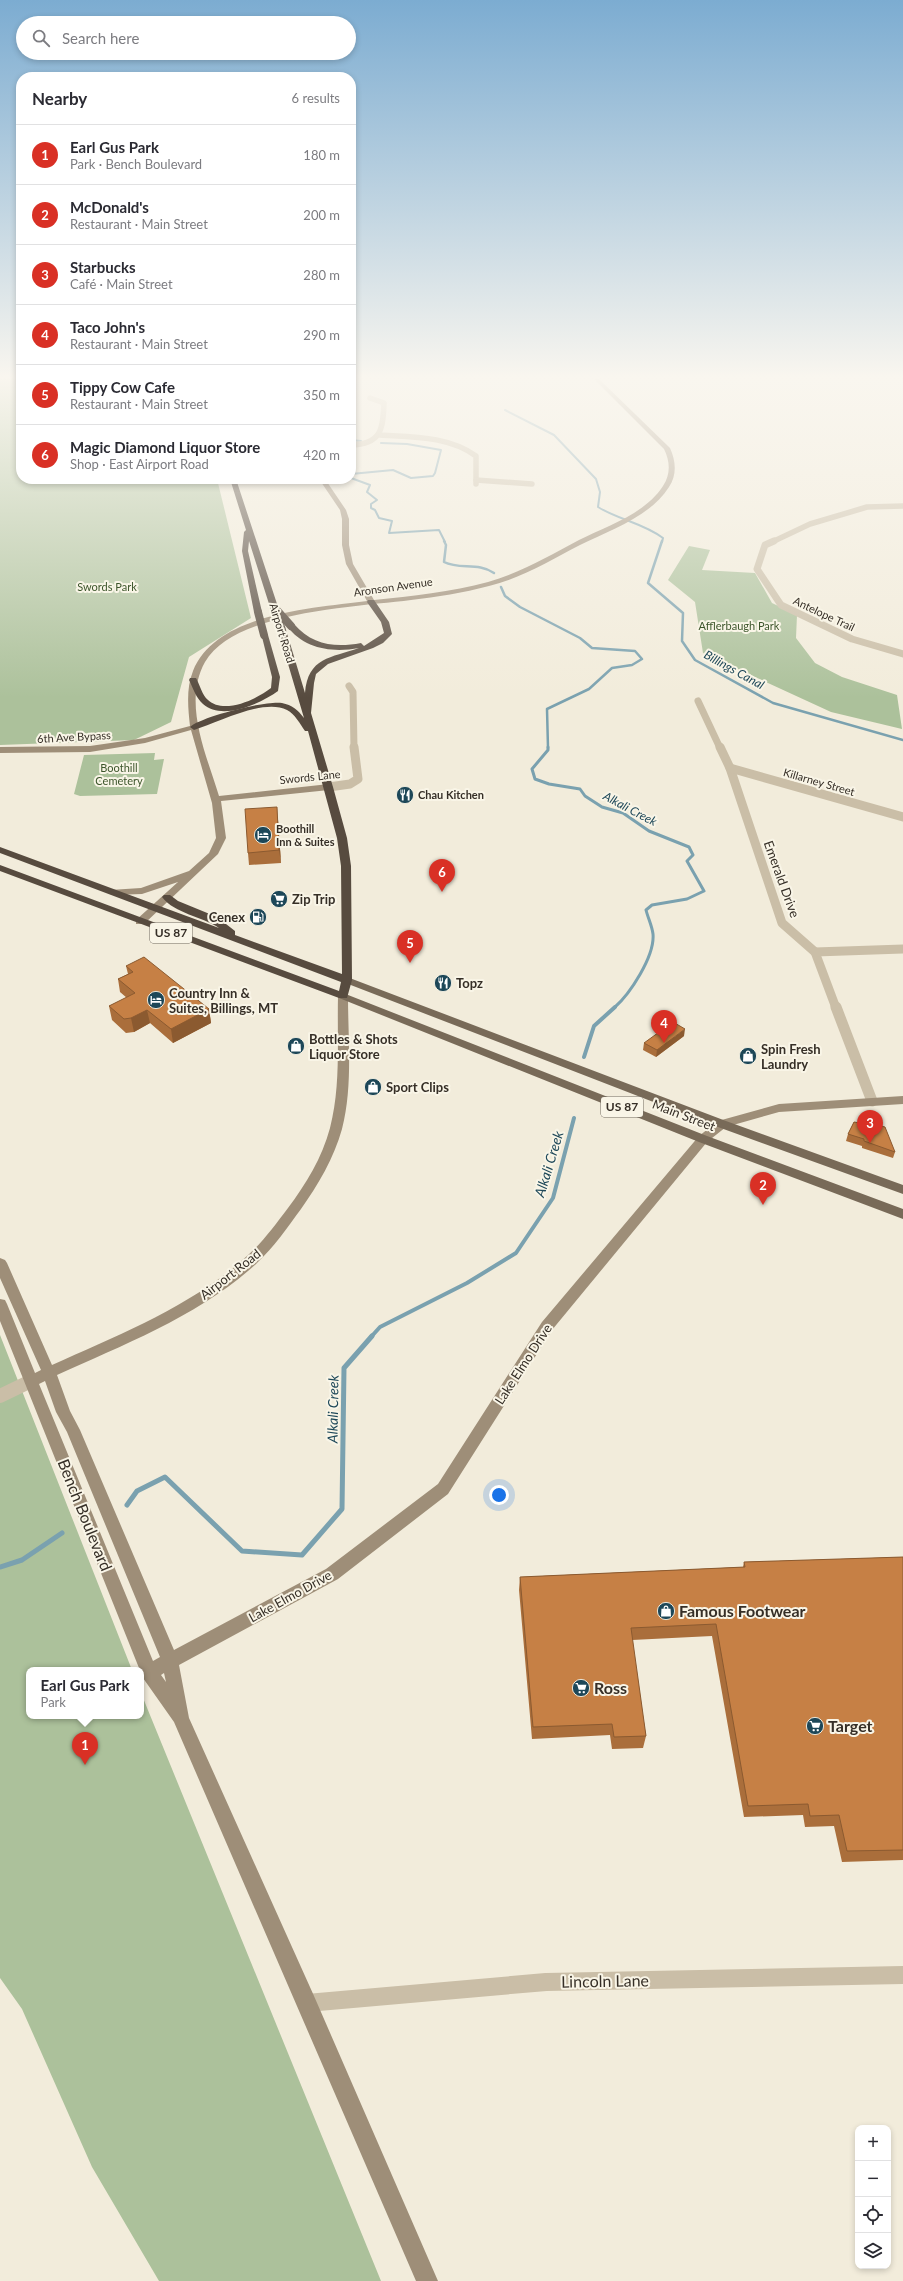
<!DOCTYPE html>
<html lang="en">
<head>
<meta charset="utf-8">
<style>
  body { margin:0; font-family:Lato,sans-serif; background:#f7f7f7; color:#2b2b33 }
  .controls { position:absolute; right:12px; bottom:12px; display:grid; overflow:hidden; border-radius:8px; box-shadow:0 2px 6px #0003 }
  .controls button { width:36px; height:36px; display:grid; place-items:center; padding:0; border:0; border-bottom:1px solid #e1e1e2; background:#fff; color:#2b2b33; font:20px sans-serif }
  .you { position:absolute; left:499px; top:1495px; width:14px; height:14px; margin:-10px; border:3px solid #fff; border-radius:50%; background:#1a73e8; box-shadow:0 0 0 6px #1a73e833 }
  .badge { display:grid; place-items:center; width:26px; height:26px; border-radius:50%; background:#d93025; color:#fff; font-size:13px; font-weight:700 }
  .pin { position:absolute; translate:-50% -33px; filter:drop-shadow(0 1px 2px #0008) }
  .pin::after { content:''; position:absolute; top:21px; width:14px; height:12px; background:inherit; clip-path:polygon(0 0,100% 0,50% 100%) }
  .popup { position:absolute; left:26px; top:1667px; width:118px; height:52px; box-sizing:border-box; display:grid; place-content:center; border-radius:8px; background:#fff; filter:drop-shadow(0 1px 3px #0005); font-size:13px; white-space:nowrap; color:#7c7c81 }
  .popup b { font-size:15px; color:#2b2b33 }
  .popup::after { content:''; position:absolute; left:50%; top:100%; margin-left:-8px; border:8px solid transparent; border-top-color:#fff }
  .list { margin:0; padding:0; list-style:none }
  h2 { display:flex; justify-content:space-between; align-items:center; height:52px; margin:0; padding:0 16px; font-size:17px }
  h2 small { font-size:13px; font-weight:400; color:#7c7c81 }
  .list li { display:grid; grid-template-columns:26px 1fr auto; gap:12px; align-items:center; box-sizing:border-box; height:60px; padding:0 16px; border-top:1px solid #e1e1e2 }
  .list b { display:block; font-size:15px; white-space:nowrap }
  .list p { margin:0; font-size:13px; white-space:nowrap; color:#7c7c81 }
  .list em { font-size:13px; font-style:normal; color:#7c7c81 }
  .icon { flex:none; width:22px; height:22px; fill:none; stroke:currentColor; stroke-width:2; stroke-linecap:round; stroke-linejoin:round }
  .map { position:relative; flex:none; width:903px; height:2281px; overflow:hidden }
  .search { position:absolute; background:#fff; box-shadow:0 2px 6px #0003; left:16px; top:16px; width:340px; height:44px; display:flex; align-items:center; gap:10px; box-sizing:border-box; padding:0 14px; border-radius:22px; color:#7c7c81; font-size:15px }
  .panel { position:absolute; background:#fff; box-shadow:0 2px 6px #0003; left:16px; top:72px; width:340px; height:412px; border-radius:16px }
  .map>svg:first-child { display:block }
</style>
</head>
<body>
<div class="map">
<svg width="903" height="2281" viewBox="0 0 903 2281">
  <rect width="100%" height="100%" fill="#f2ecdb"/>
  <!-- green -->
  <g fill="#acc19b">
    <path d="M0,379H21V479H217L251,618L189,657L171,722L134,740L0,745Z"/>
    <path d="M689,546L710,550L702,570L755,573L772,603L797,615L796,638L815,663L842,677L897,695L902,729L831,712L703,653L695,602L668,580Z"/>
    <path d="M155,753L154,760L164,759L157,794L80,796L74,794L84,755Z"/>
    <path d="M0,1335L132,1670H29V1716H141V1693L381,2281H159L92,2167L22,2009L0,1978Z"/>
  </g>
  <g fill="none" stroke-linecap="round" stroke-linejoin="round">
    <!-- stream-far4 -->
    <g stroke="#7aa1af" stroke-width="2">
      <path d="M505,410L554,435L596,479L600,492L598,507C619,520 643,523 663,538L662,542"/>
      <path d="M351,440L361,441"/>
      <path d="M351,474L393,470L411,478L433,476L435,473L441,450L407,444L381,443"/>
      <path d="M351,478L370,485L367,492L377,500L371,504V508L375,510L379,518L392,521L389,533L439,530L445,542"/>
    </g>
    <!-- stream-far3 -->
    <g stroke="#7aa1af" stroke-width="2.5">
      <path d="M444,541L446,545L444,562C460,570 478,562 494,573"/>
      <path d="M662,541L648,583L683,613L682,641L695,660L773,703L903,740"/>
      <path d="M501,587L505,596L520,607L580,638L592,648L635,651L642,659L632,665L612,668L589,689L547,709L548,748"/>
    </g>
    <!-- stream-far2 -->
    <path stroke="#7aa1af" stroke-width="3" d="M548,747V750L532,769L535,779L549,784L580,789L585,796L602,807L623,813L649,831L689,847L693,855L687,861L704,891L687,899L652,905L646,910C648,918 652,926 653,934C655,956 630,994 614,1008"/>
    <!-- stream-far1 -->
    <g stroke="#7aa1af" stroke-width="4">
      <path d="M584,1057L594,1026L615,1007"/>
      <path d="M371,1337L380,1327L467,1283L516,1253L553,1198L574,1118"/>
    </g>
    <!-- stream -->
    <g stroke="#7aa1af" stroke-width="5">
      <path d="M127,1505L137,1491L165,1477L242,1551L302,1555L342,1509L344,1368L372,1336"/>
      <path d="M0,1567L22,1560L62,1533"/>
    </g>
    <!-- street-far5 -->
    <g stroke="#cabea7" stroke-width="5.5">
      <path d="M380,435C412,437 449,436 476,456V484"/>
      <path d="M351,445C381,444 383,430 384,403L370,398"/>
      <path d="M476,480L532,484"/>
      <path d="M772,542L810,524L867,507L903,506"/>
    </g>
    <!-- street-far4 -->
    <g stroke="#cabea7" stroke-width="7">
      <path d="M774,541L765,545L757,569L781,605L852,639L903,654"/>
      <path d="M349,686L353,692L354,748"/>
      <path d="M698,701L720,748"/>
    </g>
    <!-- street-far3 -->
    <g stroke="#cabea7" stroke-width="9">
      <path d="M720,747L730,768L782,923L815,952L836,1008"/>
      <path d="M730,768L903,817"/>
      <path d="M329,787L350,784L358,779L354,747"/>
      <path d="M815,952L903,949"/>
    </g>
    <!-- street-far2 -->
    <path stroke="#cabea7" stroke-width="11" d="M836,1007L872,1101"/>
    <!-- street-far1 -->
    <path stroke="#cabea7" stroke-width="14" d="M0,1396L31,1381"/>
    <!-- street -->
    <path stroke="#cabea7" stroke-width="18" d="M307,2003L546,1982L903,1975"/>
    <!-- secondary -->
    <g fill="#9e8e78" fill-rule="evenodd">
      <path d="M594,379H599L670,448C676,461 677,475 669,487C650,517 610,530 580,545C551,560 522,578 489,586C463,593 437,597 411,600C357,607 234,611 205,662C182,703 207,756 219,796L329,784L333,787L329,790L221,801L226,838L218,854L144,924H136V920L178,882L142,894L113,895L110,894V890L141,888L189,871L209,853L216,838L212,803L191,730L145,743L90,752L0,753V747L90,746L145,738L190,726C188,708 186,688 193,671C216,613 314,608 367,601L346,564L342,545V519L340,510L319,479H325L346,510L349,519V545L353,564L374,600C412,596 451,592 488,582C520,573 549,556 579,540C607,526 645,514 663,486C671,474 670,461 664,449Z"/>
      <path d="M343,993L348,996C348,1040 353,1086 342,1129C334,1158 318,1185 301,1209C287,1228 274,1247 257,1263C201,1315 125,1344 57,1375L70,1411L80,1430L174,1650L326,1569L438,1484L542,1322L699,1136L718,1121L779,1104L903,1096V1104L779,1112L726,1127L707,1142L552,1330L448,1494L338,1579L179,1665L189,1718L314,1996L438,2281H416L174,1722L143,1678L0,1321V1299L5,1300L7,1304L35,1373L41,1370L0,1278V1258L5,1260L7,1263L52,1365C119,1335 192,1306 247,1256C263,1242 275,1225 288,1208C306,1184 322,1158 330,1128C341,1086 337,1040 338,996ZM45,1381L56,1412L67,1432L160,1657L153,1661L39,1384ZM164,1673L166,1682L161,1675Z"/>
    </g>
    <!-- primary -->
    <g fill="#786a58" fill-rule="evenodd">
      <path d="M347,977L726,1121L903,1185V1194L718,1127L343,982L342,980Z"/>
      <path d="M343,993L707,1136L903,1209V1219L699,1142L339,998L338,996Z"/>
    </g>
    <!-- highway -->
    <g fill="#574b3f" fill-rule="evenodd">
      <path d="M230,479H236L278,607L274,609L270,607L249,541L248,551L262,612L258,614L254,612L242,551L244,532L246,530Z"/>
      <path d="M368,600H374L389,622L392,634L383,643L373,648L328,664L316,674L314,683L311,713L333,787L347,838L351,866L352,980L347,998H339L0,871V865L339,991L341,982L0,853V847L219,928C202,916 175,914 162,897L164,895H170L178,901L217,917L235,931V935L342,974L341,866L337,838L308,731H305C300,724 295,714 287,710C263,698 218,723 194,730L190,727C200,717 267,700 282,703C292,705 298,710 304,718L278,630L282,628L286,630L305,693C308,657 331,658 359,648C332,653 304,649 287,626L294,624C312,645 335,648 361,643L364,646L384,633L381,622L367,602Z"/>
      <path d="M261,633L268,635L280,677L278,691C260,704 222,721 203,704C196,698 193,688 189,680L190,678H196C200,685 202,695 208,700C224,715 257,699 271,688L272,677Z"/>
    </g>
    <!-- highway-bridge -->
    <g stroke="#574b3f" stroke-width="8">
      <path d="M274,607L291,626"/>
      <path d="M258,612L264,635"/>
      <path d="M276,612L282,630"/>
    </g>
  </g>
  <!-- wall -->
  <g fill="#aa6e3b">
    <path d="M278,820L281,863L249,865L248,853Z"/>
    <path d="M126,966L209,1009L211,1023L173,1043L150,1023L134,1032L126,1033L112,1020L109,1006L127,998L120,992L118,979L128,974Z"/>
    <path d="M684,1036L656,1057L643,1050L644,1043Z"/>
    <path d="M854,1122L895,1152L893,1158L862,1148V1146L846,1141L848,1134Z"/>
    <path d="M903,1557V1860L842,1862L834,1826L805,1827L803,1815L744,1817L712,1636L632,1640L646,1736L643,1748L612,1749L610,1735L532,1739L519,1590L520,1577L743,1567L744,1562Z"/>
  </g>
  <!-- shaded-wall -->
  <g fill="#8b5a30">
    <path d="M277,807L278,820L281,863L279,850Z"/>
    <path d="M209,1009L211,1023L173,1043L171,1029Z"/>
    <path d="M147,1010L150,1023L134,1032L131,1018Z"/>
    <path d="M685,1029L684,1036L656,1057L657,1050Z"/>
  </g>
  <!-- building -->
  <g fill="#c68045" stroke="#8b5a30">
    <path d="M277,807L279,850L248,853L245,809Z"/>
    <path d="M144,957L209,1009L171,1029L147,1010L131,1018L124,1019L109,1006L135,993L118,979L133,972L126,966Z"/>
    <path d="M673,1022L685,1029L657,1050L644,1043Z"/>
    <path d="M861,1121L885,1127L895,1152L864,1141V1139L848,1134L854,1122L860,1123Z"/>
    <path d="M903,1557V1850L847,1851L839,1815L810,1816L808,1804L748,1806L716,1624L631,1628L646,1736L614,1737L612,1724L533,1727L520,1577L745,1567L744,1562Z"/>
  </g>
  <!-- sky -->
  <linearGradient id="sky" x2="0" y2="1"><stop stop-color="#7cacd1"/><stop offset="0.54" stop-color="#f9f6ef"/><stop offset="1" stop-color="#f9f6ef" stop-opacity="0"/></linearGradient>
  <rect width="903" height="698" fill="url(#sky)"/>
  <!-- icons -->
  <defs>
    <symbol id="restaurant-disc" viewBox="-11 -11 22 22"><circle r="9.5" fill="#1d4758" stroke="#f9f5e7"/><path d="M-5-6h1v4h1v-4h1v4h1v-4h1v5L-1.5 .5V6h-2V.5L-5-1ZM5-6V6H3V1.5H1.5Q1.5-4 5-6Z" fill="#fff"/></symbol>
    <symbol id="hotel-disc" viewBox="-11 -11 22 22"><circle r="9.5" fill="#1d4758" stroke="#f9f5e7"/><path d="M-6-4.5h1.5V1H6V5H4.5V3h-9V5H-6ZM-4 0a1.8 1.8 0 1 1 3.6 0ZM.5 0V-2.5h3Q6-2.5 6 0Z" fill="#fff"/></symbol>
    <symbol id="supermarket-disc" viewBox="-11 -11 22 22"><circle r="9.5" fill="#1d4758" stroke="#f9f5e7"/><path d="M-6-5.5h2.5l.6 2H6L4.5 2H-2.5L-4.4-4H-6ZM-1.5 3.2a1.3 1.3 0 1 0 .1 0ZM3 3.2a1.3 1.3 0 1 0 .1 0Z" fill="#fff"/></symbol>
    <symbol id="fuel-disc" viewBox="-11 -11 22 22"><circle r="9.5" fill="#1d4758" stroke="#f9f5e7"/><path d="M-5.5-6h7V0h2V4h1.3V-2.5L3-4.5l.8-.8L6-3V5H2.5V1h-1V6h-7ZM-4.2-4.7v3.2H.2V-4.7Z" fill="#fff"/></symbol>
    <symbol id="shop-disc" viewBox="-11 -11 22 22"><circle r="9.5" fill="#1d4758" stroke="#f9f5e7"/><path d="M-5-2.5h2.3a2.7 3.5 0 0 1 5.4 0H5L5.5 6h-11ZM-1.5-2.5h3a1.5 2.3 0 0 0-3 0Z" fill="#fff"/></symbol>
  </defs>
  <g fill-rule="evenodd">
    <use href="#restaurant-disc" x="395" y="785" width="20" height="20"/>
    <use href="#hotel-disc" x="253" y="825" width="20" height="20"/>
    <use href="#supermarket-disc" x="269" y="889" width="20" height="20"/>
    <use href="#fuel-disc" x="248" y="907" width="20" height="20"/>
    <use href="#restaurant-disc" x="433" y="973" width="20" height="20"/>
    <use href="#hotel-disc" x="146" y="990" width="20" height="20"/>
    <use href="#shop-disc" x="286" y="1036" width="20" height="20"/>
    <use href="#shop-disc" x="738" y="1046" width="20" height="20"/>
    <use href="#shop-disc" x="363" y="1077" width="20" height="20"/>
    <use href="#shop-disc" x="656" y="1601" width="20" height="20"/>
    <use href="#supermarket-disc" x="571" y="1678" width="20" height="20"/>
    <use href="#supermarket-disc" x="805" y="1716" width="20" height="20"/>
  </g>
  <g text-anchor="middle" stroke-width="4" stroke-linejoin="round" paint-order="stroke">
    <!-- far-park labels -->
    <g font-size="11" fill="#3c552b" stroke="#f9f5e7">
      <text x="107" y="591">Swords Park</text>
      <text x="739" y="630">Afflerbaugh Park</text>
      <text x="119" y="772">Boothill<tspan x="119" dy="13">Cemetery</tspan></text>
    </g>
    <!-- far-street labels -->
    <g font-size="11" fill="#362f27" stroke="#f9f5e7">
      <text transform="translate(393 587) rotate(-8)" y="4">Aronson Avenue</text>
      <text transform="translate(824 614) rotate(25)" y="4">Antelope Trail</text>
      <text transform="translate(282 633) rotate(73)" y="4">Airport Road</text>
      <text transform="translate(74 737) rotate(-3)" y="4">6th Ave Bypass</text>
      <text transform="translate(310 777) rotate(-6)" y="4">Swords Lane</text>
      <text transform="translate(819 782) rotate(16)" y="4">Killarney Street</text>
    </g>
    <!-- far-poi labels -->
    <g font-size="11" font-weight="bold" fill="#362f27" stroke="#f9f5e7" text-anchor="start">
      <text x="418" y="799">Chau Kitchen</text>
      <text x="276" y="833">Boothill<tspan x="276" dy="13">Inn &amp; Suites</tspan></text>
    </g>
    <!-- far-water labels -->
    <g font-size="12" font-style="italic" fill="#1d4758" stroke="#f9f5e7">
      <text transform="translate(734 670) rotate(29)" y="4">Billings Canal</text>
      <text transform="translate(630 809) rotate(28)" y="4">Alkali Creek</text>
    </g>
    <!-- shield labels -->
    <g fill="#f9f5e7" stroke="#706a61" stroke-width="1">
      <rect x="150" y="923" width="42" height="20" rx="3"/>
      <rect x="601" y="1097" width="42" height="20" rx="3"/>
    </g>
    <g font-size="12" font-weight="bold" fill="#362f27">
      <text x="171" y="937">US 87</text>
      <text x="622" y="1111">US 87</text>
    </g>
    <!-- street labels -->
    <g font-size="13" fill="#362f27" stroke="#f9f5e7">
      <text transform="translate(782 879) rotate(70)" y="5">Emerald Drive</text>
      <text transform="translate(684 1115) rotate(21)" y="5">Main Street</text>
      <text transform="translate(230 1274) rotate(-38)" y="5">Airport Road</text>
      <text transform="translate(523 1364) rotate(-57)" y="5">Lake Elmo Drive</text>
      <text transform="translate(290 1596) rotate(-29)" y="5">Lake Elmo Drive</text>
    </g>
    <!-- poi labels -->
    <g font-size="13" font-weight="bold" fill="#362f27" stroke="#f9f5e7" text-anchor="start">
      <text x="292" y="904">Zip Trip</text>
      <text x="245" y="922" text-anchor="end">Cenex</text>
      <text x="456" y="988">Topz</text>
      <text x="169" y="998">Country Inn &amp;<tspan x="169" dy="15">Suites, Billings, MT</tspan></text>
      <text x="309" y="1044">Bottles &amp; Shots<tspan x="309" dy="15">Liquor Store</tspan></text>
      <text x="761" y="1054">Spin Fresh<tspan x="761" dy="15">Laundry</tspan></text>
      <text x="386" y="1092">Sport Clips</text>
    </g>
    <!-- water labels -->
    <g font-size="14" font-style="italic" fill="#1d4758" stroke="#f9f5e7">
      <text transform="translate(549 1164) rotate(-73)" y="5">Alkali Creek</text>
      <text transform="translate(333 1409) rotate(-89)" y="5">Alkali Creek</text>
    </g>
    <!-- near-street labels -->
    <g font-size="16" fill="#362f27" stroke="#f9f5e7">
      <text transform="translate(85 1515) rotate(68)" y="6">Bench Boulevard</text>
      <text transform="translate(605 1981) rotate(-1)" y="6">Lincoln Lane</text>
    </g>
    <!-- near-poi labels -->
    <g font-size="16" font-weight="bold" fill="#362f27" stroke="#f9f5e7" text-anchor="start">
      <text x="679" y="1617">Famous Footwear</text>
      <text x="594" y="1694">Ross</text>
      <text x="828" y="1732">Target</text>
    </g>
  </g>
</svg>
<div class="controls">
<button>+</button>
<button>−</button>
<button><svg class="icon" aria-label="locate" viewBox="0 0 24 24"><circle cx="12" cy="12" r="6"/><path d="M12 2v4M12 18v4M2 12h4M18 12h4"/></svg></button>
<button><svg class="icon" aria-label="layers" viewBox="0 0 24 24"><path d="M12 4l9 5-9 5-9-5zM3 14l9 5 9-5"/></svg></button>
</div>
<div class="you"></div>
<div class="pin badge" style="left:85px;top:1765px">1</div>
<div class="popup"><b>Earl Gus Park</b>Park</div>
<div class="pin badge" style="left:763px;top:1205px">2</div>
<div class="pin badge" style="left:870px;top:1143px">3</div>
<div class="pin badge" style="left:664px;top:1043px">4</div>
<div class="pin badge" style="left:410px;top:963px">5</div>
<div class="pin badge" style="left:442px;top:892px">6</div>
<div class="search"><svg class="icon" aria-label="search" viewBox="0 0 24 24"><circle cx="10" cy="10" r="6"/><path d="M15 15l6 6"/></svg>Search here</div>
<section class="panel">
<h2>Nearby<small>6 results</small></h2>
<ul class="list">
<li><span class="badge">1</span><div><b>Earl Gus Park</b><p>Park · Bench Boulevard</p></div><em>180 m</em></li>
<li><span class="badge">2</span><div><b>McDonald's</b><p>Restaurant · Main Street</p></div><em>200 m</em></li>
<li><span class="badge">3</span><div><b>Starbucks</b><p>Café · Main Street</p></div><em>280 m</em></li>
<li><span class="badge">4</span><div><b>Taco John's</b><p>Restaurant · Main Street</p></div><em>290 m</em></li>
<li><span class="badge">5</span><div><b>Tippy Cow Cafe</b><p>Restaurant · Main Street</p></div><em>350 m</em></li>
<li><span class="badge">6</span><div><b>Magic Diamond Liquor Store</b><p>Shop · East Airport Road</p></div><em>420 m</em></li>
</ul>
</section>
</div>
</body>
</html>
